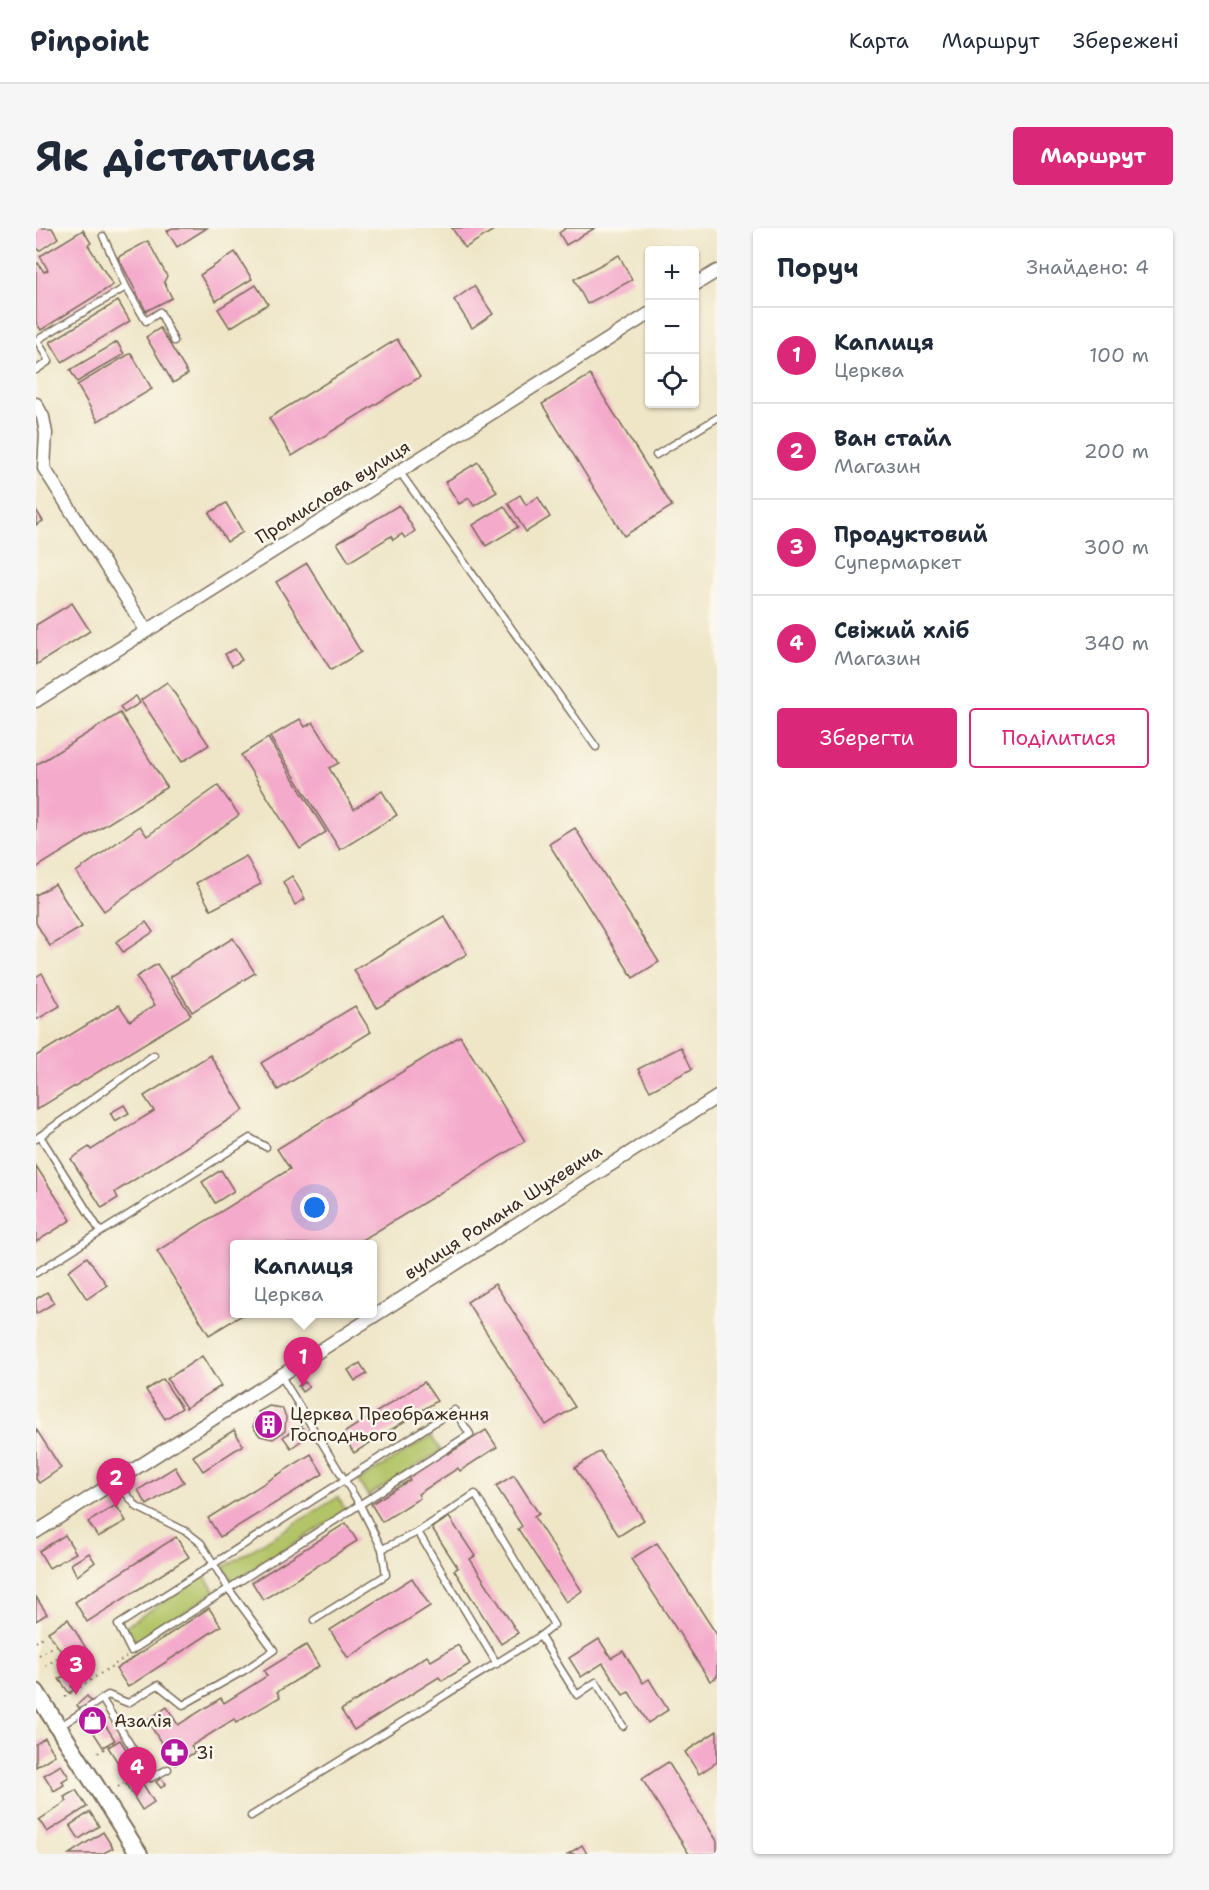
<!DOCTYPE html>
<html lang="uk">
<head>
<meta charset="utf-8">
<style>
  body { margin:0; font-family:"Shantell Sans",sans-serif; background:#f6f6f7; color:#1f2937 }
  .controls { position:absolute; right:18px; top:18px; display:grid; overflow:hidden; border-radius:6px; box-shadow:0 2px 4px #0004 }
  .controls button { width:54px; height:54px; display:grid; place-items:center; padding:0; border:0; border-bottom:2px solid #e0e1e3; background:#fff; color:#1f2937; font:30px sans-serif }
  .you { position:absolute; left:279px; top:980px; width:21px; height:21px; margin:-15px; border:4px solid #fff; border-radius:50%; background:#1a73e8; box-shadow:0 0 0 9px #1a73e833 }
  .badge { display:grid; place-items:center; width:39px; height:39px; border-radius:50%; background:#db2777; color:#fff; font-size:20px; font-weight:700 }
  .pin { position:absolute; translate:-50% -50px; filter:drop-shadow(0 2px 3px #0008) }
  .pin::after { content:''; position:absolute; top:32px; width:21px; height:18px; background:inherit; clip-path:polygon(0 0,100% 0,50% 100%) }
  .popup { position:absolute; left:194px; top:1012px; width:147px; height:78px; box-sizing:border-box; display:grid; place-content:center; border-radius:6px; background:#fff; filter:drop-shadow(0 2px 4px #0005); font-size:20px; white-space:nowrap; color:#747a83 }
  .popup b { font-size:22px; color:#1f2937 }
  .popup::after { content:''; position:absolute; left:50%; top:100%; margin-left:-12px; border:12px solid transparent; border-top-color:#fff }
  .list { margin:0; padding:0; list-style:none }
  h2 { display:flex; justify-content:space-between; align-items:center; height:78px; margin:0; padding:0 24px; font-size:26px }
  h2 small { font-size:20px; font-weight:400; color:#747a83 }
  .list li { display:grid; grid-template-columns:39px 1fr auto; gap:18px; align-items:center; box-sizing:border-box; height:96px; padding:0 24px; border-top:2px solid #e0e1e3 }
  .list b { display:block; font-size:22px; white-space:nowrap }
  .list p { margin:0; font-size:20px; white-space:nowrap; color:#747a83 }
  .list em { font-size:20px; font-style:normal; color:#747a83 }
  .actions { display:flex; gap:12px; padding:18px 24px }
  .actions a { flex:1; padding:14px 0; border:2px solid #db2777; border-radius:6px; text-align:center; font-size:21px; color:#db2777 }
  .actions .main { background:#db2777; color:#fff }
  .icon { flex:none; width:33px; height:33px; fill:none; stroke:currentColor; stroke-width:2; stroke-linecap:round; stroke-linejoin:round }
  .map { position:relative; flex:none; width:681px; height:1626px; overflow:hidden; border-radius:6px }
  header { display:flex; align-items:center; gap:36px; box-sizing:border-box; height:84px; padding:0 30px; background:#fff; border-bottom:2px solid #e0e1e3 }
  header strong { font-size:28px }
  nav { display:flex; gap:33px; margin-inline-start:auto; font-size:21px }
  .intro { display:flex; align-items:center; justify-content:space-between; box-sizing:border-box; height:144px; padding:0 36px }
  h1 { margin:0; font-size:42px }
  .button { padding:15px 27px; border-radius:6px; background:#db2777; color:#fff; font-size:21px; font-weight:700 }
  main { display:flex; gap:36px; padding:0 36px }
  aside { flex:1; background:#fff; border-radius:6px; box-shadow:0 2px 4px #0004 }
  .map>svg:first-child { display:block }
</style>
</head>
<body>
<header>
<strong>Pinpoint</strong>
<nav><a>Карта</a><a>Маршрут</a><a>Збережені</a></nav>
</header>
<div class="intro"><h1>Як дістатися</h1><a class="button">Маршрут</a></div>
<main>
<div class="map">
<svg width="681" height="1626" viewBox="0 0 681 1626">
  <rect width="100%" height="100%" fill="#fbf7ec"/>
  <filter id="ink" filterUnits="userSpaceOnUse"><feTurbulence type="fractalNoise" baseFrequency=".0167" numOctaves="2"/><feDisplacementMap in="SourceGraphic" scale="12" xChannelSelector="R" yChannelSelector="G"/><feConvolveMatrix kernelMatrix="1 2 1 2 8 2 1 2 1" color-interpolation-filters="sRGB"/></filter>
  <filter id="wash" filterUnits="userSpaceOnUse"><feTurbulence type="fractalNoise" baseFrequency=".008" numOctaves="4" result="noise"/><feDisplacementMap in="SourceGraphic" scale="24" xChannelSelector="R" yChannelSelector="G"/><feGaussianBlur stdDeviation="1.35" result="paint"/><feColorMatrix in="noise" values="0 0 0 0 0 0 0 0 0 0 0 0 0 0 0 0 0 1.4 0 .05"/><feComposite in="paint" operator="in"/></filter>
  <g filter="url(#wash)">
    <rect width="100%" height="100%" fill="#efe6c8"/>
    <!-- green -->
    <g fill="#b3c467" stroke="#777742" stroke-width="1.5">
      <path d="M395,1208L405,1223L332,1268L322,1253Z"/>
      <path d="M302,1269L310,1283L197,1354L188,1339Z"/>
      <path d="M168,1347L179,1364L101,1415L90,1398Z"/>
    </g>
    <g id="blocks">
      <!-- building -->
      <g fill="#f4aacb">
        <path d="M0,0H16L22,10L3,23L0,18Z"/>
        <path d="M136,0H171L141,19L131,3Z"/>
        <path d="M416,0H461L429,20Z"/>
        <path d="M530,0H559L530,17L523,5Z"/>
        <path d="M47,2L55,15L52,17L77,57L5,102L0,95V37L2,35L8,44L12,42L4,28Z"/>
        <path d="M112,13L131,48L128,54L136,70L110,83L82,29Z"/>
        <path d="M199,24L216,51L180,73L164,47Z"/>
        <path d="M583,27L596,52L551,76L538,51Z"/>
        <path d="M220,57L232,76L194,100L182,81Z"/>
        <path d="M438,58L457,86L436,100L418,72Z"/>
        <path d="M82,73L94,93L26,134L14,114Z"/>
        <path d="M124,100L152,146L137,155L110,109Z"/>
        <path d="M361,111L384,149L256,228L233,190Z"/>
        <path d="M81,114L88,126L41,154L34,142Z"/>
        <path d="M95,125L116,161L62,193L41,157Z"/>
        <path d="M554,147L636,278L588,308L506,176Z"/>
        <path d="M442,234L461,264L438,278L433,270L423,276L409,254Z"/>
        <path d="M484,267L490,277L502,269L514,289L490,304L472,275Z"/>
        <path d="M190,275L207,304L191,314L173,285Z"/>
        <path d="M363,277L379,303L369,310L366,306L357,312L355,308L313,334L301,315Z"/>
        <path d="M468,278L482,299L450,318L437,297Z"/>
        <path d="M0,282L7,293L0,297Z"/>
        <path d="M271,335L325,424L295,442L240,354Z"/>
        <path d="M36,375L54,403L0,437V397Z"/>
        <path d="M199,421L206,432L196,438L189,426Z"/>
        <path d="M131,454L173,517L146,534L105,472Z"/>
        <path d="M100,468L104,475L88,485L84,479Z"/>
        <path d="M84,485L131,559L0,640V537Z"/>
        <path d="M264,491L269,499L277,494L303,535L293,540L318,581L346,563L361,587L304,622L234,509Z"/>
        <path d="M232,510L290,604L264,621L205,527Z"/>
        <path d="M182,558L203,587L68,683L40,644L104,598L111,608Z"/>
        <path d="M539,600L623,734L597,750L513,616Z"/>
        <path d="M210,628L225,656L175,682L160,655Z"/>
        <path d="M256,648L269,671L259,677L247,654Z"/>
        <path d="M19,656L46,699L14,718L0,695V667Z"/>
        <path d="M408,688L431,726L341,780L318,742Z"/>
        <path d="M110,694L117,704L87,724L80,714Z"/>
        <path d="M197,710L219,745L156,784L134,749Z"/>
        <path d="M121,736L155,787L0,882V828L83,777L94,793L119,777L100,749Z"/>
        <path d="M6,745L24,778L0,792V749Z"/>
        <path d="M319,778L335,804L242,862L225,835Z"/>
        <path d="M424,808L489,913L320,1016H198V1086H208L173,1107L121,1023L254,941L241,921Z"/>
        <path d="M645,819L656,841L614,863L602,841Z"/>
        <path d="M174,827L208,882L79,964L82,970L66,980L35,931L53,919L55,922L118,883L108,868Z"/>
        <path d="M88,877L93,885L79,893L74,885Z"/>
        <path d="M0,938L35,992L0,1014Z"/>
        <path d="M185,942L198,963L179,975L166,954Z"/>
        <path d="M51,1029L71,1057L51,1071L32,1043Z"/>
        <path d="M459,1056L539,1179L510,1197L431,1074Z"/>
        <path d="M11,1064L18,1075L0,1086V1071Z"/>
        <path d="M166,1128L185,1158L150,1180L131,1151Z"/>
        <path d="M324,1135L331,1146L319,1153L312,1142Z"/>
        <path d="M127,1151L146,1180L129,1191L110,1162Z"/>
        <path d="M269,1154L273,1159L266,1164L262,1158Z"/>
        <path d="M388,1154L401,1173L318,1225L306,1206Z"/>
        <path d="M233,1178L246,1180L250,1189L249,1203L237,1211L224,1208L217,1199L219,1190L224,1187L222,1184Z"/>
        <path d="M265,1197L272,1208L255,1220L247,1209Z"/>
        <path d="M0,1201L25,1240L3,1255L0,1251Z"/>
        <path d="M198,1202L207,1217L167,1243L157,1228Z"/>
        <path d="M450,1202L461,1219L424,1243L422,1240L382,1266L384,1270L346,1294L335,1276L374,1252L372,1248L410,1224L412,1226Z"/>
        <path d="M564,1223L608,1292L583,1308L539,1240Z"/>
        <path d="M275,1226L287,1246L184,1309L172,1290Z"/>
        <path d="M139,1239L148,1254L111,1277L102,1262Z"/>
        <path d="M478,1247L503,1286L498,1289L546,1363L530,1374L482,1301L486,1298L460,1258Z"/>
        <path d="M80,1277L90,1293L62,1309L52,1294Z"/>
        <path d="M413,1289L439,1328L434,1331L482,1405L465,1416L418,1342L422,1340L396,1300Z"/>
        <path d="M310,1295L321,1313L227,1372L216,1354Z"/>
        <path d="M29,1307L40,1325L13,1340L3,1323Z"/>
        <path d="M140,1309L153,1329L51,1394L39,1374Z"/>
        <path d="M621,1315L681,1407V1449L674,1453L595,1331Z"/>
        <path d="M53,1325L59,1334L41,1348L35,1336Z"/>
        <path d="M376,1350L394,1378L312,1430L294,1402Z"/>
        <path d="M0,1369L11,1386L0,1393Z"/>
        <path d="M173,1380L185,1398L92,1459L80,1441Z"/>
        <path d="M32,1391L51,1422L32,1434L12,1404Z"/>
        <path d="M563,1411L575,1430L587,1423L607,1455L613,1451L632,1482L612,1495L593,1464L587,1467L567,1435L545,1449L533,1430Z"/>
        <path d="M270,1417L283,1438L241,1464L244,1469L200,1495L198,1491L155,1518L159,1524L139,1537L111,1492L131,1479L142,1497L185,1470L188,1475L231,1448L228,1443Z"/>
        <path d="M422,1417L434,1436L406,1453L403,1449L318,1502L305,1482L391,1428L395,1433Z"/>
        <path d="M33,1445L40,1454L35,1458L38,1462L33,1465L23,1451Z"/>
        <path d="M51,1468L56,1474L45,1483L41,1477Z"/>
        <path d="M62,1486L79,1512L67,1519L50,1493Z"/>
        <path d="M681,1503V1534L663,1546L649,1524Z"/>
        <path d="M9,1510L19,1527L0,1539V1516Z"/>
        <path d="M84,1512L104,1543L92,1551L72,1519Z"/>
        <path d="M632,1534L681,1613V1626H653L606,1551Z"/>
        <path d="M25,1537L33,1549L26,1553L28,1557L18,1563L8,1547Z"/>
        <path d="M102,1548L118,1574L106,1582L90,1556Z"/>
        <path d="M125,1550L130,1556L125,1560L120,1554Z"/>
        <path d="M40,1562L51,1579L11,1604L3,1592L31,1573L28,1569Z"/>
        <path d="M54,1584L63,1598L43,1611L34,1597Z"/>
        <path d="M67,1604L77,1620L66,1626H33Z"/>
        <path d="M546,1617L551,1626H532Z"/>
      </g>
    </g>
  </g>
  <g filter="url(#ink)">
    <use href="#blocks" fill-opacity="0" stroke="#7a6c5a" stroke-width="1.5"/>
    <g fill="none" stroke-linecap="round" stroke-linejoin="round">
      <defs>
        <g id="service">
          <path d="M90,59L110,93L124,84L138,113"/>
          <path d="M0,142L13,133L1,112L90,59L67,8"/>
          <path d="M620,227L681,190"/>
          <path d="M363,243L560,519"/>
          <path d="M4,908L64,1003"/>
          <path d="M0,911L118,827"/>
          <path d="M0,1045L214,910L230,919"/>
          <path d="M245,1148L324,1277L346,1321L350,1347L278,1392"/>
          <path d="M418,1182L434,1206L95,1423L82,1397Z"/>
          <path d="M382,1304L461,1436"/>
          <path d="M346,1321L382,1304L439,1266L518,1397L504,1408"/>
          <path d="M66,1471L115,1550L132,1541"/>
          <path d="M23,1499L72,1467L92,1475L122,1457L147,1477L209,1442L238,1422L192,1360L165,1315L151,1304L101,1279L80,1253"/>
          <path d="M215,1588L504,1408L541,1467L560,1454L587,1498"/>
        </g>
        <g id="minor">
          <path d="M658,57L681,43"/>
          <path d="M0,176L7,189L10,205L8,240L110,402"/>
          <path d="M0,473L614,85"/>
          <path d="M0,1304L681,869"/>
        </g>
        <path id="secondary" d="M0,1464L103,1626"/>
      </defs>
      <!-- service casing -->
      <use href="#service" stroke="#7a6c5a" stroke-width="9"/>
      <!-- minor casing -->
      <use href="#minor" stroke="#7a6c5a" stroke-width="15"/>
      <!-- secondary casing -->
      <use href="#secondary" stroke="#7a6c5a" stroke-width="20"/>
      <!-- path -->
      <g stroke="#7a6c5a" stroke-width="2" stroke-dasharray="1.5 4.5" stroke-linecap="butt">
        <path d="M0,1414L9,1407"/>
        <path d="M3,1427L16,1419"/>
        <path d="M10,1438L21,1430"/>
        <path d="M29,1469L90,1429"/>
        <path d="M62,1525L82,1511"/>
        <path d="M82,1559L102,1546"/>
      </g>
      <!-- service -->
      <use href="#service" stroke="#fff" stroke-width="6"/>
      <!-- minor -->
      <use href="#minor" stroke="#fff" stroke-width="12"/>
      <!-- secondary -->
      <use href="#secondary" stroke="#fff" stroke-width="16"/>
    </g>
  </g>
  <!-- icons -->
  <defs>
    <symbol id="building-disc" viewBox="-11 -11 22 22"><circle r="9.5" fill="#b5179e" stroke="#fbf7ec"/><path d="M-4-6H4V6H1V3H-1V6H-4ZM-2.5-4.3h1.7v1.8h-1.7ZM.8-4.3h1.7v1.8H.8ZM-2.5-1h1.7V.8h-1.7ZM.8-1h1.7V.8H.8Z" fill="#fff"/></symbol>
    <symbol id="shop-disc" viewBox="-11 -11 22 22"><circle r="9.5" fill="#b5179e" stroke="#fbf7ec"/><path d="M-5-2.5h2.3a2.7 3.5 0 0 1 5.4 0H5L5.5 6h-11ZM-1.5-2.5h3a1.5 2.3 0 0 0-3 0Z" fill="#fff"/></symbol>
    <symbol id="pharmacy-disc" viewBox="-11 -11 22 22"><circle r="9.5" fill="#b5179e" stroke="#fbf7ec"/><path d="M-2-6h4v4h4v4h-4v4h-4v-4h-4v-4h4Z" fill="#fff"/></symbol>
  </defs>
  <g fill-rule="evenodd">
    <use href="#building-disc" x="216" y="1180" width="33" height="33"/>
    <use href="#shop-disc" x="40" y="1476" width="33" height="33"/>
    <use href="#pharmacy-disc" x="122" y="1508" width="33" height="33"/>
  </g>
  <g text-anchor="middle" stroke-width="5" stroke-linejoin="round" paint-order="stroke">
    <!-- street labels -->
    <g font-size="18" fill="#3b2a1e" stroke="#fbf7ec">
      <text transform="translate(297 264) rotate(-32)" y="6">Промислова вулиця</text>
      <text transform="translate(467 984) rotate(-33)" y="6">вулиця Романа Шухевича</text>
    </g>
    <!-- poi labels -->
    <g font-size="18" fill="#3b2a1e" stroke="#fbf7ec" text-anchor="start">
      <text x="254" y="1192">Церква Преображення<tspan x="254" dy="21">Господнього</tspan></text>
      <text x="78" y="1499">Азалія</text>
      <text x="160" y="1531">3і</text>
    </g>
  </g>
</svg>
<div class="controls">
<button>+</button>
<button>−</button>
<button><svg class="icon" aria-label="locate" viewBox="0 0 24 24"><circle cx="12" cy="12" r="6"/><path d="M12 2v4M12 18v4M2 12h4M18 12h4"/></svg></button>
</div>
<div class="you"></div>
<div class="pin badge" style="left:267px;top:1159px">1</div>
<div class="popup"><b>Каплиця</b>Церква</div>
<div class="pin badge" style="left:80px;top:1280px">2</div>
<div class="pin badge" style="left:40px;top:1467px">3</div>
<div class="pin badge" style="left:101px;top:1569px">4</div>
</div>
<aside>
<h2>Поруч<small>Знайдено: 4</small></h2>
<ul class="list">
<li><span class="badge">1</span><div><b>Каплиця</b><p>Церква</p></div><em>100 m</em></li>
<li><span class="badge">2</span><div><b>Ван стайл</b><p>Магазин</p></div><em>200 m</em></li>
<li><span class="badge">3</span><div><b>Продуктовий</b><p>Супермаркет</p></div><em>300 m</em></li>
<li><span class="badge">4</span><div><b>Свіжий хліб</b><p>Магазин</p></div><em>340 m</em></li>
</ul>
<div class="actions"><a class="main">Зберегти</a><a>Поділитися</a></div>
</aside>
</main>
</body>
</html>
